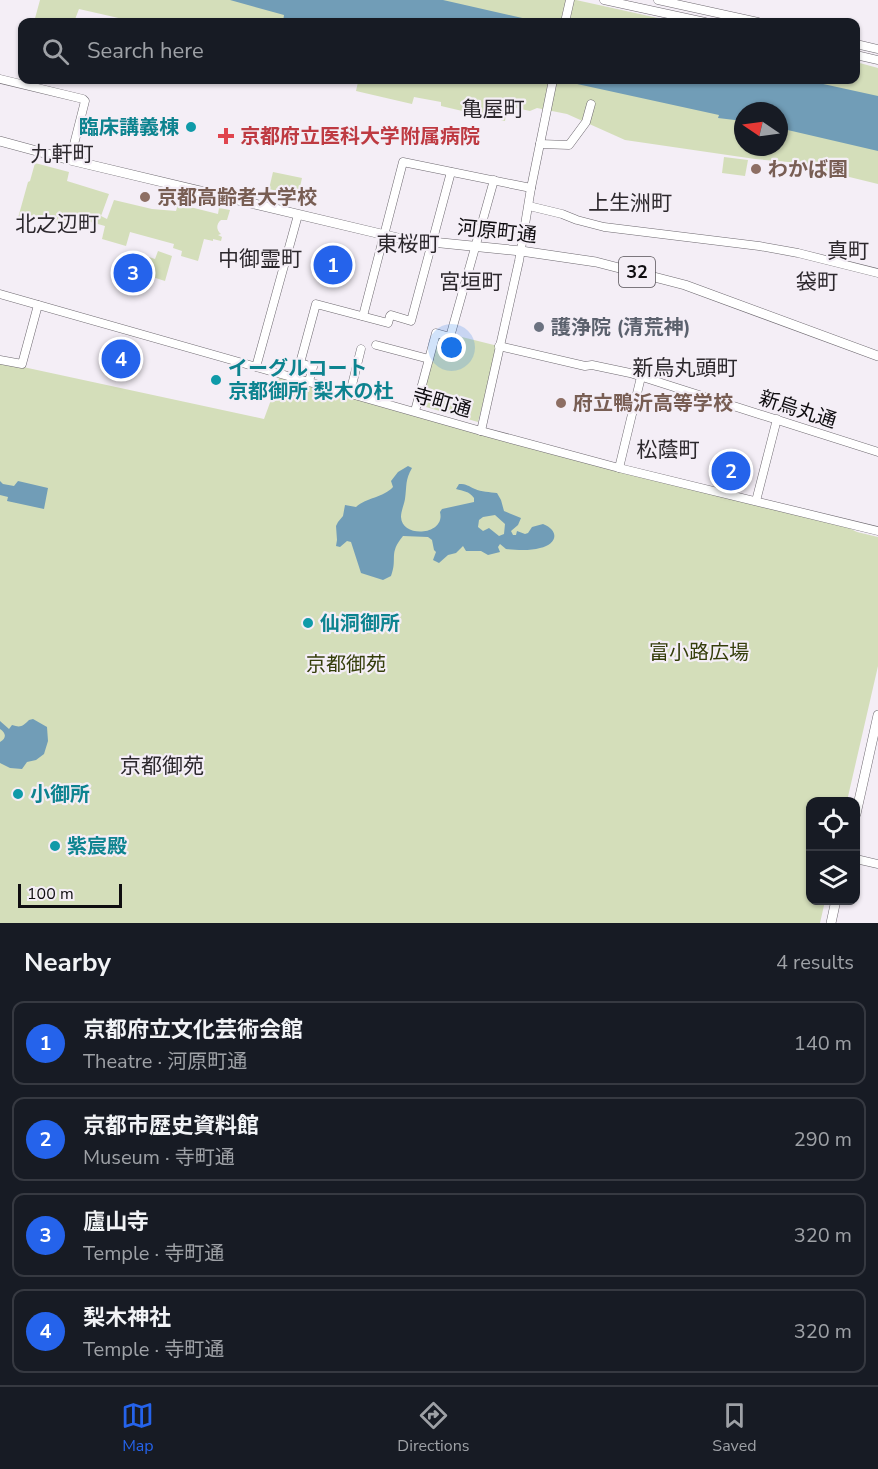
<!DOCTYPE html>
<html lang="en">
<head>
<meta charset="utf-8">
<style>
  body { margin:0; font-family:"Nunito Sans","Noto Sans JP",sans-serif; background:#20242c; color:#f1f3f6 }
  .controls { position:absolute; right:18px; bottom:18px; display:grid; overflow:hidden; border-radius:12px; box-shadow:0 2px 4px #0004 }
  .controls button { width:54px; height:54px; display:grid; place-items:center; padding:0; border:0; border-bottom:2px solid #363941; background:#171b24; color:#f1f3f6; font:30px sans-serif }
  .compass { position:absolute; left:734px; top:102px; width:54px; height:54px; border-radius:50%; background:#171b24; box-shadow:0 2px 4px #0004; rotate:283deg }
  .scale { position:absolute; left:18px; bottom:15px; width:104px; box-sizing:border-box; padding-left:6px; border:3px solid #0f0d10; border-top:0; font-size:16px; line-height:21px; white-space:nowrap; color:#0f0d10; -webkit-text-stroke:4px #f4eef6; paint-order:stroke }
  .you { position:absolute; left:452px; top:348px; width:21px; height:21px; margin:-15px; border:4px solid #fff; border-radius:50%; background:#1a73e8; box-shadow:0 0 0 9px #1a73e833 }
  .badge { display:grid; place-items:center; width:39px; height:39px; border-radius:50%; background:#2563eb; color:#fff; font-size:20px; font-weight:700 }
  .pin { position:absolute; translate:-50% -50%; border:3px solid #fff; box-shadow:0 2px 6px #0006 }
  .list { margin:0; padding:0; list-style:none }
  h2 { display:flex; justify-content:space-between; align-items:center; height:78px; margin:0; padding:0 24px; font-size:26px }
  h2 small { font-size:20px; font-weight:400; color:#9ea1a6 }
  .list li { display:grid; grid-template-columns:39px 1fr auto; gap:18px; align-items:center; box-sizing:border-box; height:84px; margin:0 12px 12px; padding:0 12px; border:2px solid #363941; border-radius:12px }
  .list b { display:block; font-size:22px; white-space:nowrap }
  .list p { margin:0; font-size:20px; white-space:nowrap; color:#9ea1a6 }
  .list em { font-size:20px; font-style:normal; color:#9ea1a6 }
  .icon { flex:none; width:33px; height:33px; fill:none; stroke:currentColor; stroke-width:2; stroke-linecap:round; stroke-linejoin:round }
  .map { position:relative; flex:none; width:878px; height:923px; overflow:hidden }
  .search { position:absolute; background:#171b24; box-shadow:0 2px 4px #0004; left:18px; right:18px; top:18px; height:66px; display:flex; align-items:center; gap:15px; box-sizing:border-box; padding:0 21px; border-radius:12px; color:#9ea1a6; font-size:22px }
  .sheet { height:462px; background:#171b24 }
  nav { display:flex; justify-content:space-around; align-items:center; box-sizing:border-box; height:84px; border-top:2px solid #363941; background:#171b24; font-size:16px; color:#9ea1a6 }
  nav a { display:grid; justify-items:center; gap:3px }
  nav .on { color:#2563eb }
  .map>svg:first-child { display:block }
</style>
</head>
<body>
<div class="map">
<svg width="878" height="923" viewBox="0 0 878 923">
  <rect width="100%" height="100%" fill="#f4eef6"/>
  <!-- green -->
  <g fill="#d4deba" fill-rule="evenodd">
    <path d="M40,0H576L676,22H136L79,9L74,22H34Z"/>
    <path d="M856,62L878,68V184L788,162L755,159L625,140L567,114L537,108L530,111L507,106L505,121L441,106V102L414,97L412,104L356,91L358,82L348,80H856ZM743,111H779V147H743Z"/>
    <path d="M724,157L748,160L745,176L722,173Z"/>
    <path d="M35,163L69,172L67,181L109,194L101,216L107,219L114,200L152,209L176,211L178,204L218,214L219,208L230,210L227,220H221C216,224 216,230 221,234L218,235L222,237L221,241L213,239V241L204,239L198,261L181,256L182,251L173,248L174,244L130,232L126,246L102,239L105,226L69,216L67,221L58,218L57,222L30,215L28,219L22,217V219L18,218L28,182L30,181Z"/>
    <path d="M273,172L302,178L298,196L269,189Z"/>
    <path d="M158,251L172,256L165,281L143,274L144,270H147L150,262L148,261L149,257L155,259Z"/>
    <path d="M454,335L498,346L478,422L419,405L437,337L452,341Z"/>
    <path d="M0,362L264,419L279,378L603,467L849,528L857,532L878,537V666L847,801L810,802V900L825,901L820,923H0Z"/>
  </g>
  <!-- water -->
  <g fill="#719db7" fill-rule="evenodd">
    <path d="M230,0H443L540,22H283L284,15Z"/>
    <path d="M568,80H805L878,96V151L779,128V111H743V121L718,118L719,115L568,82Z"/>
    <path d="M408,466L412,468C405,480 407,485 405,499C404,505 401,511 401,517C402,539 446,535 440,512L442,509L474,502V498C469,491 463,491 456,489L459,484C467,484 468,486 475,489C481,492 490,492 497,493L501,500L504,511L521,518L518,525L511,531L513,535H516L517,531L525,534L528,533L532,527L543,524C560,531 557,544 540,548C530,551 516,550 506,549L500,544L498,547L500,552L488,555L481,551H466L463,546L456,553L448,555L439,563L433,560L436,552L434,550L432,540L428,537L403,536C388,554 398,558 391,576L383,580L361,573L351,542L347,541L340,547L336,546L337,540L336,526L338,522L343,516L345,505L356,507C367,497 383,498 393,487L391,481L398,472ZM495,515L505,524L504,534L499,536L489,528L483,531L478,527L479,520L483,517Z"/>
    <path d="M0,481L3,484L14,486L18,481L48,488L44,509L7,501L8,497L0,495Z"/>
    <path d="M33,719L47,727L48,741L44,754L36,760L27,762L22,769L10,768L0,763V742C7,738 6,733 0,729V721L9,729L12,725C21,728 23,726 29,720Z"/>
  </g>
  <g fill="none" stroke-linecap="round" stroke-linejoin="round">
    <defs>
      <g id="minor">
        <path d="M604,0L705,22"/>
        <path d="M658,0L758,22"/>
        <path d="M565,22L570,0"/>
        <path d="M856,44L878,49"/>
        <path d="M856,55L878,60"/>
        <path d="M0,79L83,99L85,101L70,160"/>
        <path d="M540,144L569,145L586,122L591,104"/>
        <path d="M529,206L562,214L577,220L604,227L759,246L798,253L878,273"/>
        <path d="M0,294L481,431L619,468L878,531"/>
        <path d="M363,316L403,162L531,188"/>
        <path d="M376,345L429,359"/>
        <path d="M499,346L585,366L592,365L630,373L878,452"/>
        <path d="M0,360L22,364L38,305"/>
        <path d="M256,367L298,215"/>
        <path d="M309,381L313,367L300,363L316,304L388,323L390,316L391,315L411,321L451,172"/>
        <path d="M350,393L361,349"/>
        <path d="M415,411L436,333L450,337L494,180"/>
        <path d="M481,431L519,261L531,188L553,80"/>
        <path d="M619,468L641,377"/>
        <path d="M756,501L777,419"/>
        <path d="M856,859L878,864"/>
      </g>
      <g id="major">
        <path d="M0,141L70,160L402,239L521,251L596,262L685,285L878,356"/>
        <path d="M856,814L878,715"/>
        <path d="M831,923L836,900"/>
      </g>
    </defs>
    <!-- minor casing -->
    <use href="#minor" stroke="#6e6970" stroke-width="9"/>
    <!-- major casing -->
    <use href="#major" stroke="#6e6970" stroke-width="10"/>
    <!-- minor -->
    <use href="#minor" stroke="#fff" stroke-width="8"/>
    <!-- major -->
    <use href="#major" stroke="#fff" stroke-width="9"/>
  </g>
  <!-- markers -->
  <g fill="#0f9aa8" stroke="#f4eef6" stroke-width="2">
    <circle cx="191" cy="127" r="6"/>
    <circle cx="216" cy="380" r="6"/>
    <circle cx="308" cy="623" r="6"/>
    <circle cx="18" cy="794" r="6"/>
    <circle cx="55" cy="846" r="6"/>
  </g>
  <path fill="#e0444e" stroke="#f4eef6" stroke-width="2" d="M223 127h6v6h6v6h-6v6h-6v-6h-6v-6h6z"/>
  <g fill="#8d6e63" stroke="#f4eef6" stroke-width="2">
    <circle cx="756" cy="169" r="6"/>
    <circle cx="145" cy="197" r="6"/>
    <circle cx="561" cy="403" r="6"/>
  </g>
  <circle fill="#6b7280" stroke="#f4eef6" stroke-width="2" cx="539" cy="327" r="6"/>
  <g text-anchor="middle" stroke-width="4.5" stroke-linejoin="round" paint-order="stroke">
    <!-- shield labels -->
    <rect fill="#f4eef6" stroke="#545055" stroke-width="1.5" x="619" y="257" width="36" height="30" rx="4.5"/>
    <g font-size="18" font-weight="bold" fill="#0f0d10">
      <text x="637" y="278">32</text>
    </g>
    <!-- culture labels -->
    <g font-size="20" font-weight="bold" fill="#0d838f" stroke="#f4eef6" text-anchor="start">
      <text x="179" y="134" text-anchor="end">臨床講義棟</text>
      <text x="228" y="375">イーグルコート<tspan x="228" dy="23">京都御所 梨木の杜</tspan></text>
      <text x="320" y="630">仙洞御所</text>
      <text x="30" y="801">小御所</text>
      <text x="67" y="853">紫宸殿</text>
    </g>
    <!-- health labels -->
    <g font-size="20" font-weight="bold" fill="#be3a42" stroke="#f4eef6" text-anchor="start">
      <text x="240" y="143">京都府立医科大学附属病院</text>
    </g>
    <!-- education labels -->
    <g font-size="20" font-weight="bold" fill="#785e54" stroke="#f4eef6" text-anchor="start">
      <text x="768" y="176">わかば園</text>
      <text x="157" y="204">京都高齢者大学校</text>
      <text x="573" y="410">府立鴨沂高等学校</text>
    </g>
    <!-- street labels -->
    <g font-size="20" fill="#0f0d10" stroke="#f4eef6">
      <text transform="translate(497 231) rotate(6)" y="7">河原町通</text>
      <text transform="translate(442 402) rotate(16)" y="7">寺町通</text>
      <text transform="translate(798 409) rotate(18)" y="7">新烏丸通</text>
    </g>
    <!-- worship labels -->
    <g font-size="20" font-weight="bold" fill="#5b616d" stroke="#f4eef6" text-anchor="start">
      <text x="551" y="334">護浄院 (清荒神)</text>
    </g>
    <!-- park labels -->
    <g font-size="20" fill="#353e0b" stroke="#f4eef6">
      <text x="699" y="659">富小路広場</text>
      <text x="346" y="671">京都御苑</text>
    </g>
    <!-- neighbourhood labels -->
    <g font-size="21" fill="#2c282d" stroke="#f4eef6">
      <text x="493" y="116">亀屋町</text>
      <text x="62" y="161">九軒町</text>
      <text x="630" y="210">上生洲町</text>
      <text x="57" y="231">北之辺町</text>
      <text x="408" y="251">東桜町</text>
      <text x="848" y="258">真町</text>
      <text x="260" y="266">中御霊町</text>
      <text x="471" y="289">宮垣町</text>
      <text x="817" y="289">袋町</text>
      <text x="685" y="375">新烏丸頭町</text>
      <text x="668" y="457">松蔭町</text>
      <text x="162" y="773">京都御苑</text>
    </g>
  </g>
</svg>
<div class="controls">
<button><svg class="icon" aria-label="locate" viewBox="0 0 24 24"><circle cx="12" cy="12" r="6"/><path d="M12 2v4M12 18v4M2 12h4M18 12h4"/></svg></button>
<button><svg class="icon" aria-label="layers" viewBox="0 0 24 24"><path d="M12 4l9 5-9 5-9-5zM3 14l9 5 9-5"/></svg></button>
</div>
<svg class="compass" viewBox="-18 -18 36 36"><path d="M0-13l5 13h-10z" fill="#e53935"/><path d="M0 13l5-13h-10z" fill="#9ea1a6"/></svg>
<div class="scale">100 m</div>
<div class="you"></div>
<div class="pin badge" style="left:333px;top:265px">1</div>
<div class="pin badge" style="left:731px;top:471px">2</div>
<div class="pin badge" style="left:133px;top:273px">3</div>
<div class="pin badge" style="left:121px;top:359px">4</div>
<div class="search"><svg class="icon" aria-label="search" viewBox="0 0 24 24"><circle cx="10" cy="10" r="6"/><path d="M15 15l6 6"/></svg>Search here</div>
</div>
<section class="sheet">
<h2>Nearby<small>4 results</small></h2>
<ul class="list">
<li><span class="badge">1</span><div><b>京都府立文化芸術会館</b><p>Theatre · 河原町通</p></div><em>140 m</em></li>
<li><span class="badge">2</span><div><b>京都市歴史資料館</b><p>Museum · 寺町通</p></div><em>290 m</em></li>
<li><span class="badge">3</span><div><b>廬山寺</b><p>Temple · 寺町通</p></div><em>320 m</em></li>
<li><span class="badge">4</span><div><b>梨木神社</b><p>Temple · 寺町通</p></div><em>320 m</em></li>
</ul>
</section>
<nav>
<a class="on"><svg class="icon" aria-label="map" viewBox="0 0 24 24"><path d="M3 6l6-2 6 2 6-2v14l-6 2-6-2-6 2zM9 4v14M15 6v14"/></svg>Map</a>
<a><svg class="icon" aria-label="directions" viewBox="0 0 24 24"><path d="M12 3l9 9-9 9-9-9zM9 14v-3h6M13 9l2 2-2 2"/></svg>Directions</a>
<a><svg class="icon" aria-label="saved" viewBox="0 0 24 24"><path d="M7 4h10v16l-5-4-5 4z"/></svg>Saved</a>
</nav>
</body>
</html>
